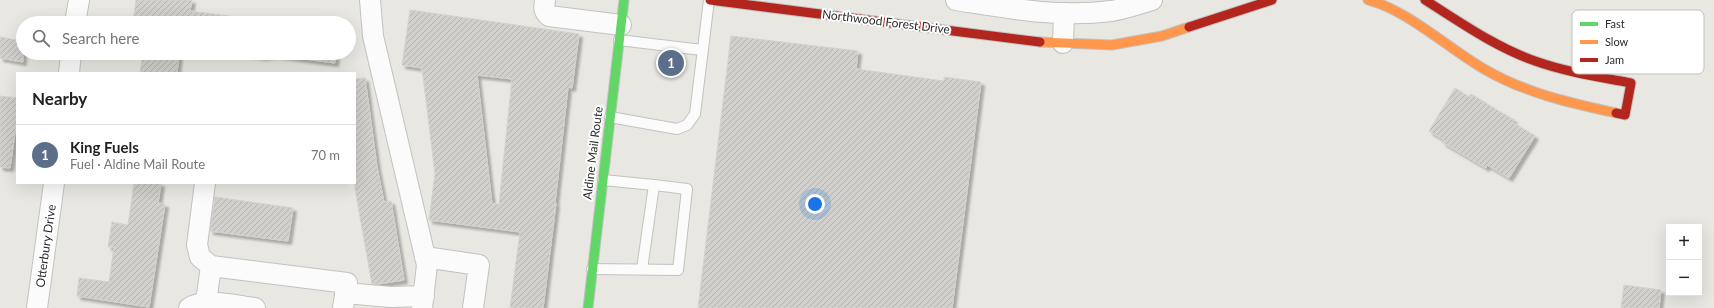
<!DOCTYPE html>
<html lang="en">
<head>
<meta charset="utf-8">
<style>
  body { margin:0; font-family:Lato,sans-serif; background:#f2f2f2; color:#222 }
  .controls { position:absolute; right:12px; bottom:12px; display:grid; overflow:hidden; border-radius:0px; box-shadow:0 4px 16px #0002 }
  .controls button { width:36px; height:36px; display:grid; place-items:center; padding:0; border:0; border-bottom:1px solid #e0e0e0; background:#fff; color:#222; font:20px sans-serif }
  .you { position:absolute; left:815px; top:204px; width:14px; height:14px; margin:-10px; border:3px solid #fff; border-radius:50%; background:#1a73e8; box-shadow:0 0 0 6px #1a73e833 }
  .badge { display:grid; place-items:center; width:26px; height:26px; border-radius:50%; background:#0b8043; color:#fff; font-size:13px; font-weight:700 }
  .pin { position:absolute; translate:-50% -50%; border:2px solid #fff; box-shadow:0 1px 4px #0006 }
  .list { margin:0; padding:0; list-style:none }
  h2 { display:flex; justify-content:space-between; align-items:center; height:52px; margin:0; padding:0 16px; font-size:17px }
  h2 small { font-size:13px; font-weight:400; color:#767676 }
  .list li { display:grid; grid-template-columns:26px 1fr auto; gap:12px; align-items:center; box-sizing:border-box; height:60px; padding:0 16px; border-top:1px solid #e0e0e0 }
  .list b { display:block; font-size:15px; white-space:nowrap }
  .list p { margin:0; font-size:13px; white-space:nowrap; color:#767676 }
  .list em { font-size:13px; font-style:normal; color:#767676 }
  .icon { flex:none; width:22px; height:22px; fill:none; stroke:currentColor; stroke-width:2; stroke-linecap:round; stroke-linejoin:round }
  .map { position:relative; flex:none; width:1714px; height:308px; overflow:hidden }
  .search { position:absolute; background:#fff; box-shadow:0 4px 16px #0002; left:16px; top:16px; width:340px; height:44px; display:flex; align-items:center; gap:10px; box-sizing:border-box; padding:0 14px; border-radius:22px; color:#767676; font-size:15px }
  .panel { position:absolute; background:#fff; box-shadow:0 4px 16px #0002; left:16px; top:72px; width:340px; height:112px; border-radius:0px }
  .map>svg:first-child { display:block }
</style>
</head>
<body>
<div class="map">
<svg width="1714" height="308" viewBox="0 0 1714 308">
  <defs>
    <pattern id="building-hatch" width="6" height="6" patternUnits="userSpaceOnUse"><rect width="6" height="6" fill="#d1d0cc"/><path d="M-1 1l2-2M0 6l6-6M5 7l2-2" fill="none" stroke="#b4b3af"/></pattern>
    <filter id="shadow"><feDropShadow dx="3.5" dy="3.5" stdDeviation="1" flood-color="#0004"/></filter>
  </defs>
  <rect width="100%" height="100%" fill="#e8e7e2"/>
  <!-- building -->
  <g fill="url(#building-hatch)" stroke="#d4d2ce" fill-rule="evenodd" filter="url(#shadow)">
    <path d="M136,0H192L190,11L283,23H144L133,22Z"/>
    <path d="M410,10L579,34L572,88L568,87L555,203H556L543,308H510L520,232L429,220L435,174L422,68L402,65ZM477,75L512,79L499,204H492Z"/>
    <path d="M731,36L858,51L856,69L944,81V77L981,82L952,308H698Z"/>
    <path d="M0,37L23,41V62L0,58Z"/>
    <path d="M143,53H179L177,73H140Z"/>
    <path d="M245,53H336L335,63L274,55L263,57L244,54Z"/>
    <path d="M365,78L377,167L384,202L391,201L404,280L378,284H372L355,189V79Z"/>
    <path d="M1455,88L1469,97L1471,94L1492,107L1514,120L1512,122L1535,136L1509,178L1487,165L1486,168L1442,142L1444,140L1429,131Z"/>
    <path d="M0,96L17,98V118L10,168L0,167Z"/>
    <path d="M134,183H161L158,203L165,204L149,307L77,296L79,278L109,282L114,247H108L112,222L128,225Z"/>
    <path d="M215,197L293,208L288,241L210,231Z"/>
    <path d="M1624,285L1661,290L1659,308H1621Z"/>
  </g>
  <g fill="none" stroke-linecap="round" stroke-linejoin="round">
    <defs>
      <g id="lane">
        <path d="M619,40L702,50"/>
        <path d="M610,117L677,129L687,125L695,114L709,0"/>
        <path d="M603,180L654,185"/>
        <path d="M592,269L678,270L687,189L654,185L642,269"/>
      </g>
      <g id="street">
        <path d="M370,0L373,36L427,265L422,308"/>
        <path d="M545,0C544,7 543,11 549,16L621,25"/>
        <path d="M956,0C1007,8 1059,18 1111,11C1124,9 1139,4 1152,0"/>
        <path d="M75,23L79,0"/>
        <path d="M1063,43L1064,13"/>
        <path d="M69,73L71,53"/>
        <path d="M205,183L197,245L200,257L211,266L347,283L343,308"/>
        <path d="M425,257L479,265L473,308"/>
        <path d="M345,293L391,297L424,296"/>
        <path d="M206,302L211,266"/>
        <path d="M37,308L54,183"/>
        <path d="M189,308C203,297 237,306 255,308"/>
      </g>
      <path id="fast" d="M588,308L624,0"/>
      <g id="slow">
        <path d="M1368,0C1407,10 1448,48 1484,69C1525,93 1570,103 1616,113"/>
        <path d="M1040,42L1112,45L1162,36L1189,27"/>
      </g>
      <g id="jam">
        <path d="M710,0L1040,42"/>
        <path d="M1425,0C1460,22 1495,47 1535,61C1566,72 1599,77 1631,83L1625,115L1616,113"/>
        <path d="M1189,27L1272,0"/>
      </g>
    </defs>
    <!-- lane casing -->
    <use href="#lane" stroke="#c2c2c2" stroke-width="12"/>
    <!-- street casing -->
    <use href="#street" stroke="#c2c2c2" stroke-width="22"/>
    <!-- fast casing -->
    <use href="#fast" stroke="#c2c2c2" stroke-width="11"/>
    <!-- slow casing -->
    <use href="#slow" stroke="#c2c2c2" stroke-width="11"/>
    <!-- jam casing -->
    <use href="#jam" stroke="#c2c2c2" stroke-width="11"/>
    <!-- lane -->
    <use href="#lane" stroke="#fcfbfb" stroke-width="10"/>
    <!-- street -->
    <use href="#street" stroke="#fcfbfb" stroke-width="20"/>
    <!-- fast -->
    <use href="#fast" stroke="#63d668" stroke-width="9"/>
    <!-- slow -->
    <use href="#slow" stroke="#ff974d" stroke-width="9"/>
    <!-- jam -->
    <use href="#jam" stroke="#b3261e" stroke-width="9"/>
  </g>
  <g text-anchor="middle" stroke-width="4" stroke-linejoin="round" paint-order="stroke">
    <!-- street labels -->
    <g font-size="12" fill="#2b2b2b" stroke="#fff">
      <text transform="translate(886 22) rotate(7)" y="4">Northwood Forest Drive</text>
      <text transform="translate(593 153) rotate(-83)" y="4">Aldine Mail Route</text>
      <text transform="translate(46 246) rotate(-82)" y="4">Otterbury Drive</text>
    </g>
  </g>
  <!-- legend -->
  <rect x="1572" y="10" width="132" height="64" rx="6" fill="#fff" stroke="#bfbfbf" stroke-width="1"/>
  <rect x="1580" y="22" width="18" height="4" fill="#63d668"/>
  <rect x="1580" y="40" width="18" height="4" fill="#ff974d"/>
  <rect x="1580" y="58" width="18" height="4" fill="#b3261e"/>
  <g font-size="11" fill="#2b2b2b">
    <text x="1605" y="28">Fast</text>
    <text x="1605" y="46">Slow</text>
    <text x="1605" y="64">Jam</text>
  </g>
</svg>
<div class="controls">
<button>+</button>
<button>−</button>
</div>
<div class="you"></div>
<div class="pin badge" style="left:671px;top:63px;background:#5c6f8a">1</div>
<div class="search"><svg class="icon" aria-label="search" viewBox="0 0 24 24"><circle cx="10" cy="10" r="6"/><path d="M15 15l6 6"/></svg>Search here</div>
<section class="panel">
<h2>Nearby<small></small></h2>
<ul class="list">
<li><span class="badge" style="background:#5c6f8a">1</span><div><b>King Fuels</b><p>Fuel · Aldine Mail Route</p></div><em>70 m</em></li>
</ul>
</section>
</div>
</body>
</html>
